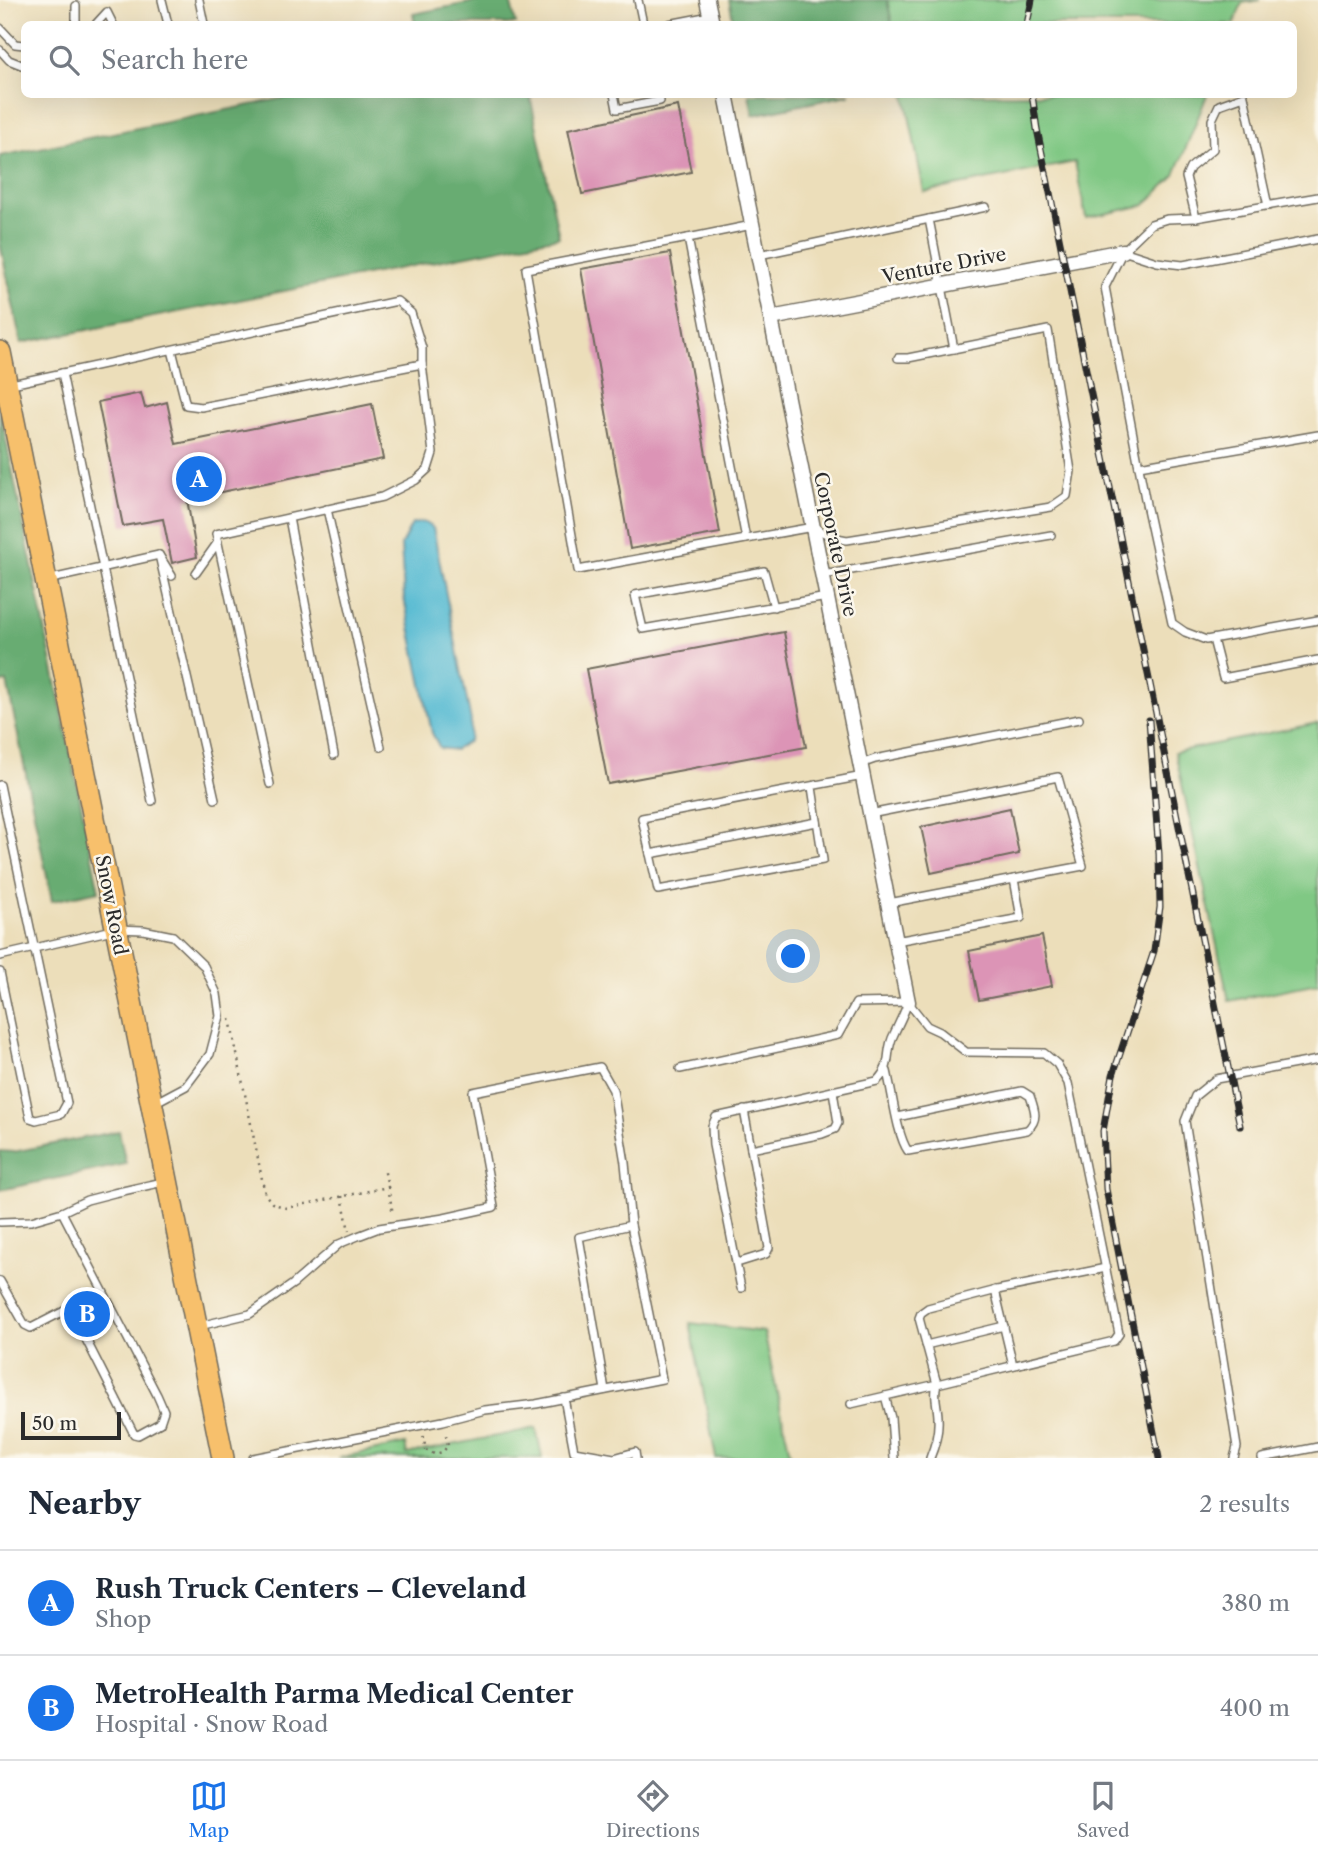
<!DOCTYPE html>
<html lang="en">
<head>
<meta charset="utf-8">
<style>
  body { margin:0; font-family:"Libre Caslon Text",serif; background:#f2f2f3; color:#1f2937 }
  .scale { position:absolute; left:21px; bottom:18px; width:100px; box-sizing:border-box; padding-left:7px; border:4px solid #2b2b2b; border-top:0; font-size:19px; line-height:24px; white-space:nowrap; color:#2b2b2b; -webkit-text-stroke:5px #fbf7ec; paint-order:stroke }
  .you { position:absolute; left:794px; top:957px; width:24px; height:24px; margin:-18px; border:5px solid #fff; border-radius:50%; background:#1a73e8; box-shadow:0 0 0 10px #1a73e833 }
  .badge { display:grid; place-items:center; width:46px; height:46px; border-radius:50%; background:#1a73e8; color:#fff; font-size:23px; font-weight:700 }
  .pin { position:absolute; translate:-50% -50%; border:4px solid #fff; box-shadow:0 2px 7px #0006 }
  .list { margin:0; padding:0; list-style:none }
  h2 { display:flex; justify-content:space-between; align-items:center; height:91px; margin:0; padding:0 28px; font-size:30px }
  h2 small { font-size:23px; font-weight:400; color:#747a83 }
  .list li { display:grid; grid-template-columns:46px 1fr auto; gap:21px; align-items:center; box-sizing:border-box; height:105px; padding:0 28px; border-top:2px solid #e0e1e3 }
  .list b { display:block; font-size:26px; white-space:nowrap }
  .list p { margin:0; font-size:23px; white-space:nowrap; color:#747a83 }
  .list em { font-size:23px; font-style:normal; color:#747a83 }
  .icon { flex:none; width:38px; height:38px; fill:none; stroke:currentColor; stroke-width:2; stroke-linecap:round; stroke-linejoin:round }
  .map { position:relative; flex:none; width:1318px; height:1458px; overflow:hidden }
  .search { position:absolute; background:#fff; box-shadow:0 7px 28px #0002; left:21px; right:21px; top:21px; height:77px; display:flex; align-items:center; gap:18px; box-sizing:border-box; padding:0 24px; border-radius:10px; color:#747a83; font-size:26px }
  .sheet { height:301px; background:#fff }
  nav { display:flex; justify-content:space-around; align-items:center; box-sizing:border-box; height:98px; border-top:2px solid #e0e1e3; background:#fff; font-size:19px; color:#747a83 }
  nav a { display:grid; justify-items:center; gap:4px }
  nav .on { color:#1a73e8 }
  .map>svg:first-child { display:block }
</style>
</head>
<body>
<div class="map">
<svg width="1318" height="1458" viewBox="0 0 1318 1458">
  <rect width="100%" height="100%" fill="#fbf7ec"/>
  <filter id="ink" filterUnits="userSpaceOnUse"><feTurbulence type="fractalNoise" baseFrequency=".0143" numOctaves="2"/><feDisplacementMap in="SourceGraphic" scale="14" xChannelSelector="R" yChannelSelector="G"/><feConvolveMatrix kernelMatrix="1 2 1 2 8 2 1 2 1" color-interpolation-filters="sRGB"/></filter>
  <filter id="wash" filterUnits="userSpaceOnUse"><feTurbulence type="fractalNoise" baseFrequency=".00686" numOctaves="4" result="noise"/><feDisplacementMap in="SourceGraphic" scale="28" xChannelSelector="R" yChannelSelector="G"/><feGaussianBlur stdDeviation="1.57" result="paint"/><feColorMatrix in="noise" values="0 0 0 0 0 0 0 0 0 0 0 0 0 0 0 0 0 1.4 0 .05"/><feComposite in="paint" operator="in"/></filter>
  <g filter="url(#wash)">
    <rect width="100%" height="100%" fill="#ecdeba"/>
    <!-- green -->
    <g fill="#80c884" stroke="#567a58" stroke-width="2">
      <path d="M887,0H1260L1242,3L1234,24H892Z"/>
      <path d="M905,95V94L1207,95L1175,175L1145,205L1086,218L1075,162L924,192Z"/>
      <path d="M1318,723V983L1229,1001L1175,752Z"/>
      <path d="M690,1323L764,1332L791,1458H716Z"/>
      <path d="M536,1428L542,1458H338L405,1444L407,1454Z"/>
    </g>
    <!-- forest -->
    <g fill="#68ac72" stroke="#4a6c4e" stroke-width="2">
      <path d="M483,0H510L516,24H415L413,14Z"/>
      <path d="M729,0H887L892,24H734Z"/>
      <path d="M304,94L530,95L559,237L21,343L0,243V156Z"/>
      <path d="M749,94H849V95L753,115Z"/>
      <path d="M0,411L99,891L52,901L7,682L0,683Z"/>
      <path d="M119,1131L126,1164L0,1190V1151L13,1152Z"/>
    </g>
    <!-- water -->
    <path fill="#54bad2" stroke="#40727e" stroke-width="2" d="M423,522L433,528L471,721L469,741L455,750L440,748L432,733L404,598L401,545L412,524Z"/>
    <g id="blocks">
      <!-- building -->
      <g fill="#dc94b6">
        <path d="M678,106L691,172L582,194L568,129Z"/>
        <path d="M670,253L720,533L630,549L581,269Z"/>
        <path d="M141,393L145,408L167,402L176,444L372,404L383,459L187,499L197,557L172,563L163,519L123,526L98,402Z"/>
        <path d="M784,632L806,747L608,784L586,669Z"/>
        <path d="M1010,808L1019,854L931,873L921,827Z"/>
        <path d="M1042,936L1052,986L979,1000L969,951Z"/>
      </g>
    </g>
  </g>
  <g filter="url(#ink)">
    <use href="#blocks" fill-opacity="0" stroke="#6f6a5d" stroke-width="2"/>
    <g fill="none" stroke-linecap="round" stroke-linejoin="round">
      <defs>
        <g id="service">
          <path d="M162,0L168,24"/>
          <path d="M199,0L204,24"/>
          <path d="M638,0L643,24"/>
          <path d="M76,24V6"/>
          <path d="M96,24L107,12L113,24"/>
          <path d="M669,24L710,16"/>
          <path d="M0,28L15,44L24,45"/>
          <path d="M0,50L9,60L24,66"/>
          <path d="M614,94L617,109L660,101L658,94"/>
          <path d="M1318,197L1196,218L1167,219L1151,224L1123,251L1105,287L1146,504L1172,623L1185,632L1206,640L1318,620"/>
          <path d="M1196,218L1186,177L1190,168L1213,149L1212,120L1219,105L1244,96L1268,206"/>
          <path d="M929,219L954,349"/>
          <path d="M752,225L688,238L746,539L813,527L832,537L847,540L1051,507L1067,496L1071,471L1048,330L908,358H898"/>
          <path d="M688,238L526,269L578,570L746,539"/>
          <path d="M1123,251L1157,262L1183,265L1318,239"/>
          <path d="M759,255L986,207"/>
          <path d="M172,350L186,405L201,407L422,364"/>
          <path d="M62,373L152,801"/>
          <path d="M7,385L397,301L411,313L422,348V364L433,453L428,469L416,480L382,497L216,534L270,784"/>
          <path d="M1139,466L1318,435"/>
          <path d="M327,509L381,747"/>
          <path d="M289,518L334,755"/>
          <path d="M159,555L215,799"/>
          <path d="M196,573L218,542"/>
          <path d="M823,575L1051,535"/>
          <path d="M47,580L159,555L172,576"/>
          <path d="M774,607L764,571L635,595L643,629L810,600L827,597"/>
          <path d="M1213,639L1223,678L1318,660"/>
          <path d="M861,764L875,759L1079,719"/>
          <path d="M0,785L67,1103L61,1114L36,1120L30,1118L0,972"/>
          <path d="M812,787L823,860L658,890L642,818L863,776"/>
          <path d="M870,814L1058,777L1083,866L1014,879"/>
          <path d="M650,854L817,822"/>
          <path d="M889,903L1014,879L1021,918L896,941"/>
          <path d="M0,956L117,929L143,930L173,936L204,966L217,994L220,1016L210,1054L186,1086L156,1102"/>
          <path d="M908,1002L927,1026L940,1032L966,1052L1044,1053L1057,1064L1068,1083L1119,1334L1114,1341L937,1384C933,1395 938,1406 938,1418C939,1432 935,1446 930,1458"/>
          <path d="M680,1069L838,1035L856,1003L908,1002"/>
          <path d="M887,1071C892,1091 897,1136 908,1151L1027,1130C1039,1120 1035,1110 1030,1096L1022,1091L897,1117"/>
          <path d="M751,1149L822,1134L835,1129L838,1123L833,1091"/>
          <path d="M0,1222L31,1221L62,1212L87,1200L114,1193L163,1182"/>
          <path d="M737,1263L766,1254L769,1248L744,1110"/>
          <path d="M0,1281L25,1325L31,1328L70,1308L134,1434L138,1435L160,1423L164,1411L157,1395L62,1212"/>
          <path d="M741,1288L713,1145L712,1126L716,1117L877,1081C894,1063 884,1053 894,1034C899,1023 904,1014 908,1002"/>
          <path d="M995,1290L1013,1365"/>
          <path d="M70,1308L102,1290"/>
          <path d="M199,1326L250,1314L293,1284L339,1244L358,1236L379,1228L444,1218L494,1207L473,1092L600,1067L613,1090L625,1163L631,1225L662,1379L536,1404L485,1410L443,1421L253,1458"/>
          <path d="M926,1345L1004,1326"/>
          <path d="M605,1390L579,1237L631,1225"/>
          <path d="M885,1396L891,1418L894,1458"/>
          <path d="M564,1398L574,1451L614,1458L635,1452L636,1458"/>
          <path d="M851,1404L937,1384L919,1318L921,1313L928,1308L997,1290L1106,1268"/>
          <path d="M1234,1458L1237,1447L1185,1121L1195,1096L1216,1079L1318,1060"/>
          <path d="M1262,1458L1318,1447"/>
        </g>
        <g id="minor">
          <path d="M707,0L712,24"/>
          <path d="M726,94L908,1002"/>
          <path d="M771,318L1123,251"/>
        </g>
        <path id="primary" d="M0,352L223,1458"/>
      </defs>
      <!-- service casing -->
      <use href="#service" stroke="#6f6a5d" stroke-width="10"/>
      <!-- minor casing -->
      <use href="#minor" stroke="#6f6a5d" stroke-width="17"/>
      <!-- primary casing -->
      <use href="#primary" stroke="#6f6a5d" stroke-width="24"/>
      <!-- path -->
      <g stroke="#6f6a5d" stroke-width="2.5" stroke-dasharray="2 5" stroke-linecap="butt">
        <path d="M230,1019L265,1194L272,1203L286,1208L388,1187L384,1168"/>
        <path d="M388,1187L393,1214"/>
        <path d="M342,1196L349,1231"/>
        <path d="M423,1436L426,1450L434,1454L443,1452L448,1445L445,1431"/>
      </g>
      <!-- service -->
      <use href="#service" stroke="#fff" stroke-width="7"/>
      <!-- minor -->
      <use href="#minor" stroke="#fff" stroke-width="14"/>
      <!-- primary -->
      <use href="#primary" stroke="#f7c06c" stroke-width="21"/>
      <defs>
        <g id="rail">
          <path d="M1027,24L1032,0"/>
          <path d="M1032,94L1037,129L1240,1126"/>
          <path d="M1149,720L1159,854L1160,907L1154,951L1113,1075L1103,1131L1106,1189L1159,1458"/>
        </g>
      </defs>
      <!-- rail casing -->
      <use href="#rail" stroke="#2b2b2b" stroke-width="7"/>
      <!-- rail -->
      <use href="#rail" stroke="#fbf7ec" stroke-width="4.5" stroke-dasharray="13" stroke-linecap="butt"/>
    </g>
  </g>
  <g text-anchor="middle" stroke-width="5" stroke-linejoin="round" paint-order="stroke">
    <!-- street labels -->
    <g font-size="19" fill="#2b2b2b" stroke="#fbf7ec">
      <text transform="translate(944 265) rotate(-11)" y="7">Venture Drive</text>
      <text transform="translate(836 544) rotate(78)" y="7">Corporate Drive</text>
      <text transform="translate(112 905) rotate(79)" y="7">Snow Road</text>
    </g>
  </g>
</svg>
<div class="scale">50 m</div>
<div class="you"></div>
<div class="pin badge" style="left:199px;top:479px">A</div>
<div class="pin badge" style="left:87px;top:1314px">B</div>
<div class="search"><svg class="icon" aria-label="search" viewBox="0 0 24 24"><circle cx="10" cy="10" r="6"/><path d="M15 15l6 6"/></svg>Search here</div>
</div>
<section class="sheet">
<h2>Nearby<small>2 results</small></h2>
<ul class="list">
<li><span class="badge">A</span><div><b>Rush Truck Centers – Cleveland</b><p>Shop</p></div><em>380 m</em></li>
<li><span class="badge">B</span><div><b>MetroHealth Parma Medical Center</b><p>Hospital · Snow Road</p></div><em>400 m</em></li>
</ul>
</section>
<nav>
<a class="on"><svg class="icon" aria-label="map" viewBox="0 0 24 24"><path d="M3 6l6-2 6 2 6-2v14l-6 2-6-2-6 2zM9 4v14M15 6v14"/></svg>Map</a>
<a><svg class="icon" aria-label="directions" viewBox="0 0 24 24"><path d="M12 3l9 9-9 9-9-9zM9 14v-3h6M13 9l2 2-2 2"/></svg>Directions</a>
<a><svg class="icon" aria-label="saved" viewBox="0 0 24 24"><path d="M7 4h10v16l-5-4-5 4z"/></svg>Saved</a>
</nav>
</body>
</html>
